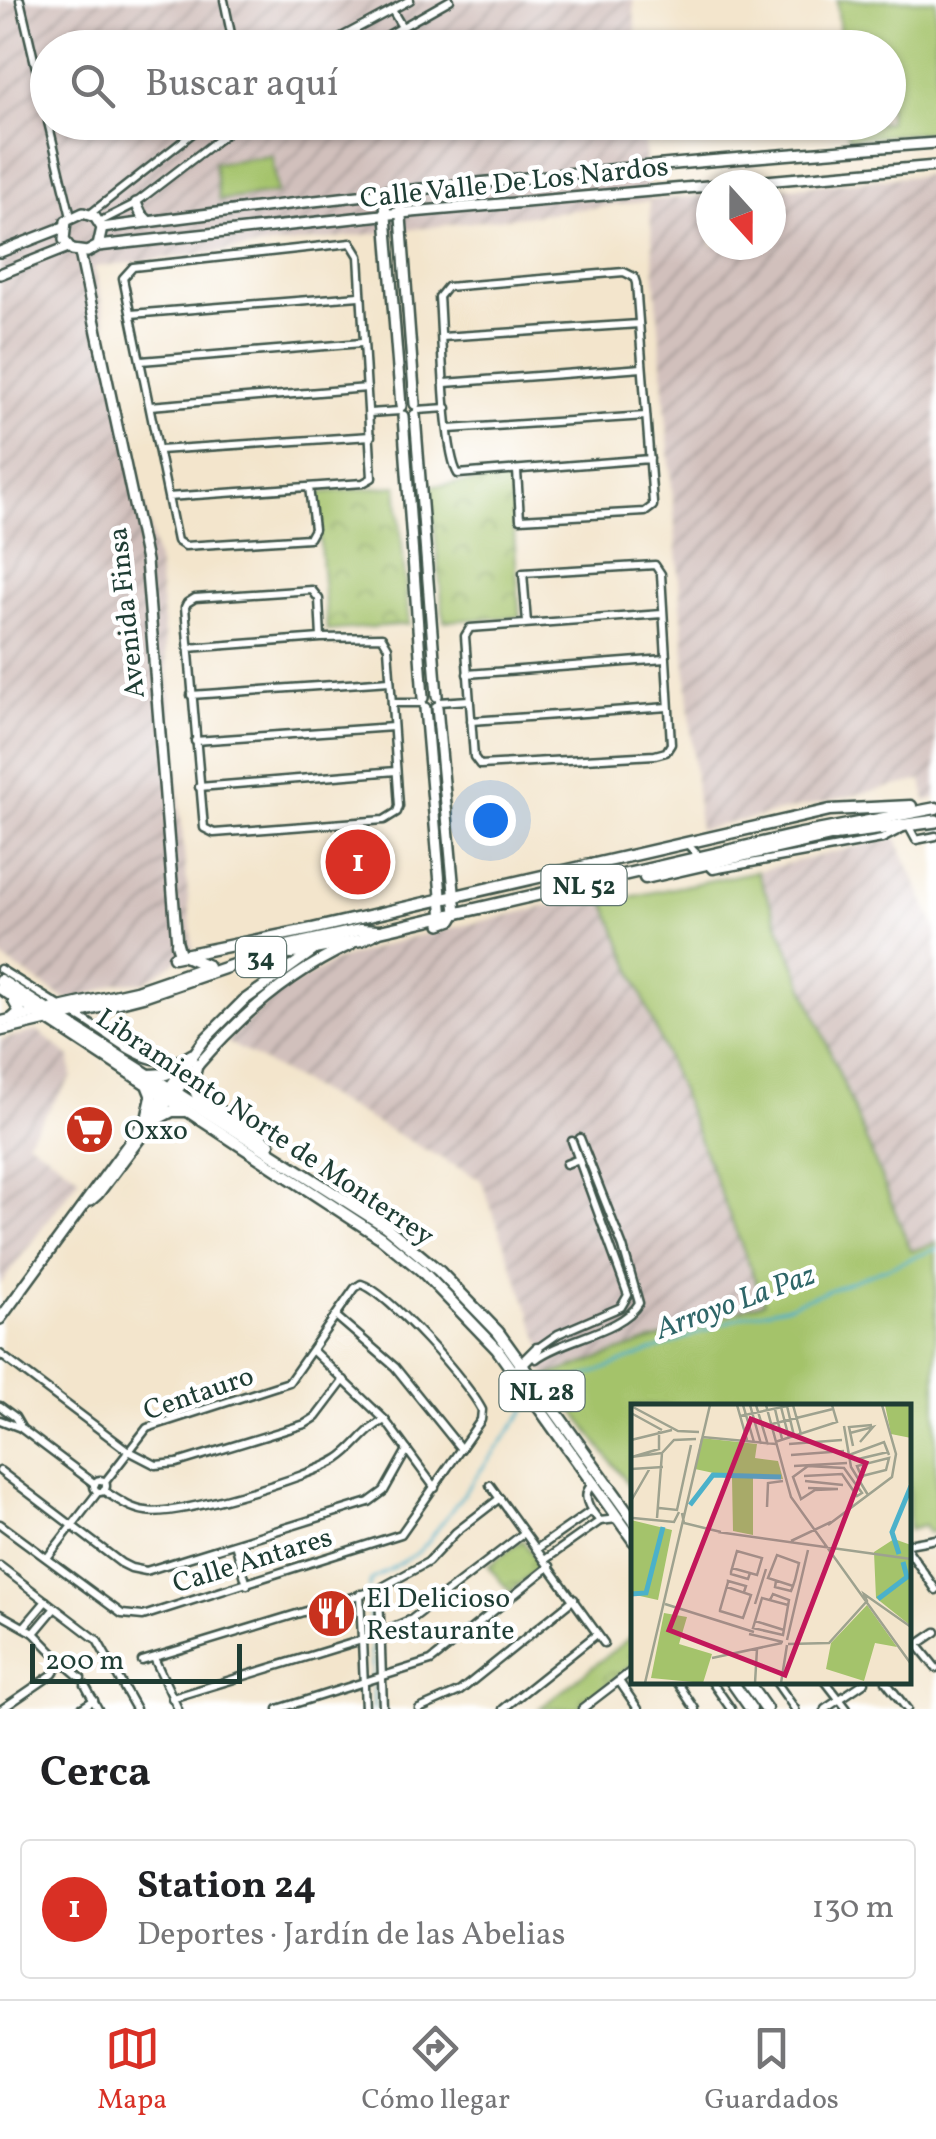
<!DOCTYPE html>
<html lang="es">
<head>
<meta charset="utf-8">
<style>
  body { margin:0; font-family:Vollkorn,serif; background:#f2f2f2; color:#202124 }
  .compass { position:absolute; left:696px; top:170px; width:90px; height:90px; border-radius:50%; background:#fff; box-shadow:0 2px 8px #0004; rotate:159deg }
  .scale { position:absolute; left:30px; bottom:25px; width:212px; box-sizing:border-box; padding-left:10px; border:5px solid #1f3d34; border-top:0; font-size:28px; line-height:35px; white-space:nowrap; color:#1f3d34; -webkit-text-stroke:8px #fff; paint-order:stroke }
  .you { position:absolute; left:490px; top:820px; width:35px; height:35px; margin:-25px; border:8px solid #fff; border-radius:50%; background:#1a73e8; box-shadow:0 0 0 15px #1a73e833 }
  .badge { display:grid; place-items:center; width:65px; height:65px; border-radius:50%; background:#d93025; color:#fff; font-size:32px; font-weight:700 }
  .pin { position:absolute; translate:-50% -50%; border:5px solid #fff; box-shadow:0 2px 10px #0006 }
  .list { margin:0; padding:0; list-style:none }
  h2 { display:flex; justify-content:space-between; align-items:center; height:130px; margin:0; padding:0 40px; font-size:42px }
  h2 small { font-size:32px; font-weight:400; color:#757577 }
  .list li { display:grid; grid-template-columns:65px 1fr auto; gap:30px; align-items:center; box-sizing:border-box; height:140px; margin:0 20px 20px; padding:0 20px; border:2px solid #e0e0e0; border-radius:10px }
  .list b { display:block; font-size:38px; white-space:nowrap }
  .list p { margin:0; font-size:32px; white-space:nowrap; color:#757577 }
  .list em { font-size:32px; font-style:normal; color:#757577 }
  .icon { flex:none; width:55px; height:55px; fill:none; stroke:currentColor; stroke-width:2; stroke-linecap:round; stroke-linejoin:round }
  .map { position:relative; flex:none; width:936px; height:1709px; overflow:hidden }
  .search { position:absolute; background:#fff; box-shadow:0 2px 8px #0004; left:30px; right:30px; top:30px; height:110px; display:flex; align-items:center; gap:25px; box-sizing:border-box; padding:0 35px; border-radius:55px; color:#757577; font-size:38px }
  .sheet { height:290px; background:#fff }
  nav { display:flex; justify-content:space-around; align-items:center; box-sizing:border-box; height:140px; border-top:2px solid #e0e0e0; background:#fff; font-size:28px; color:#757577 }
  nav a { display:grid; justify-items:center; gap:5px }
  nav .on { color:#d93025 }
  .map>svg:first-child { display:block }
</style>
</head>
<body>
<div class="map">
<svg width="936" height="1709" viewBox="0 0 936 1709">
  <defs>
    <pattern id="industrial-furrows" width="10" height="10" patternUnits="userSpaceOnUse" patternTransform="scale(2.5)"><rect width="10" height="10" fill="#d1c0bc"/><path d="M-1 1l2-2M0 10L10 0M9 11l2-2" fill="none" stroke="#a99d9a"/></pattern>
    <pattern id="park-crowns" width="20" height="18" patternUnits="userSpaceOnUse" patternTransform="scale(2.5)"><rect width="20" height="18" fill="#a4c36b"/><path d="M2 6a3 3 0 1 1 6 0M12 15a3 3 0 1 1 6 0" fill="none" stroke="#85a059"/></pattern>
  </defs>
  <rect width="100%" height="100%" fill="#fff"/>
  <filter id="ink" filterUnits="userSpaceOnUse"><feTurbulence type="fractalNoise" baseFrequency=".01" numOctaves="2"/><feDisplacementMap in="SourceGraphic" scale="20" xChannelSelector="R" yChannelSelector="G"/><feConvolveMatrix kernelMatrix="1 2 1 2 8 2 1 2 1" color-interpolation-filters="sRGB"/></filter>
  <filter id="wash" filterUnits="userSpaceOnUse"><feTurbulence type="fractalNoise" baseFrequency=".0048" numOctaves="4" result="noise"/><feDisplacementMap in="SourceGraphic" scale="40" xChannelSelector="R" yChannelSelector="G"/><feGaussianBlur stdDeviation="2.25" result="paint"/><feColorMatrix in="noise" values="0 0 0 0 0 0 0 0 0 0 0 0 0 0 0 0 0 1.4 0 .05"/><feComposite in="paint" operator="in"/></filter>
  <g filter="url(#wash)">
    <rect width="100%" height="100%" fill="#f3e5cc"/>
    <!-- industrial -->
    <g fill="url(#industrial-furrows)">
      <path d="M0,0H633L637,47L48,48V122L643,123L649,200L711,195V245H771V189L936,174V798L926,801L922,780L699,830L649,201L94,267L158,566L193,950L145,982L117,983L71,1003L0,957Z"/>
      <path d="M896,837L936,928V1243L911,1252L757,871Z"/>
      <path d="M602,894L765,1302L548,1376L531,1361L546,1357L481,1180L225,1041L277,994L335,961L408,938Z"/>
      <path d="M38,1031L70,1057L72,1077L27,1140L80,1177L0,1285V1040Z"/>
    </g>
    <!-- green -->
    <g fill="#a4c36b" stroke="#628050" stroke-width="2.5">
      <path d="M837,0H936V132L848,139L847,123L888,122V48L841,47Z"/>
      <path d="M272,156L277,193L219,200L214,163Z"/>
      <path d="M757,871L911,1251L936,1243V1531L929,1533L924,1526L909,1530L908,1406H634V1486L630,1487L548,1376L764,1302L605,902Z"/>
    </g>
    <!-- park -->
    <g fill="url(#park-crowns)" stroke="#628050" stroke-width="2.5">
      <path d="M510,478L520,617L444,621L430,486Z"/>
      <path d="M397,486L409,624L327,631L316,493Z"/>
      <path d="M522,1540L541,1565L510,1592L488,1566Z"/>
      <path d="M633,1635V1664L577,1709H539Z"/>
    </g>
    <g fill="none" stroke-linecap="round" stroke-linejoin="round">
      <!-- stream -->
      <g stroke="#4bb1ca" stroke-width="2.5">
        <path d="M547,1391L743,1316L785,1307L936,1249"/>
        <path d="M369,1588L371,1580L416,1554L427,1543L529,1405"/>
        <path d="M369,1596L374,1709"/>
      </g>
    </g>
  </g>
  <g filter="url(#ink)">
    <g fill="none" stroke-linecap="round" stroke-linejoin="round">
      <defs>
        <g id="street">
          <path d="M20,0L48,119"/>
          <path d="M224,0L234,48"/>
          <path d="M392,10L402,27"/>
          <path d="M321,48L410,0"/>
          <path d="M365,48L450,0"/>
          <path d="M48,122L71,217"/>
          <path d="M90,214L207,122"/>
          <path d="M99,222L133,205L241,122"/>
          <path d="M131,314L359,296"/>
          <path d="M442,337L639,324"/>
          <path d="M141,361L362,343"/>
          <path d="M445,383L642,368"/>
          <path d="M150,406L367,388"/>
          <path d="M417,410L447,408"/>
          <path d="M369,413L400,411"/>
          <path d="M449,429L646,416"/>
          <path d="M159,450L371,436"/>
          <path d="M517,471L520,519L645,512L653,506V503L636,283L634,277L624,272L447,287L439,297C442,331 443,450 458,474L650,459"/>
          <path d="M168,497L363,483L372,478L359,256L351,243L133,267L123,278L177,541L185,546L309,538L314,529L309,487"/>
          <path d="M527,623L523,573L655,565L661,574L671,744L666,752L655,755L480,765L474,757L465,636L470,628L662,614"/>
          <path d="M188,648L321,638L382,637L388,647L399,806L397,812L384,820L214,833L204,828L185,607L187,603L195,598L312,590L319,599L321,638"/>
          <path d="M467,674L665,659"/>
          <path d="M191,695L390,681"/>
          <path d="M439,702L469,700"/>
          <path d="M392,703H422"/>
          <path d="M471,721L668,707"/>
          <path d="M195,741L393,727"/>
          <path d="M199,787L396,771"/>
          <path d="M686,843L713,870L882,839L905,827H909L916,840L936,836"/>
          <path d="M0,969L63,1008"/>
          <path d="M74,1014C110,1032 150,1081 191,1053"/>
          <path d="M566,1164L579,1159"/>
          <path d="M337,1317L395,1367L461,1449"/>
          <path d="M538,1348L558,1334L621,1307L628,1295L572,1141"/>
          <path d="M313,1351L385,1420L435,1488"/>
          <path d="M0,1354L127,1450L156,1465L177,1463L305,1424L316,1417L344,1380"/>
          <path d="M536,1359C564,1338 622,1332 639,1303L623,1247L580,1138"/>
          <path d="M0,1406L15,1417L22,1429L95,1484"/>
          <path d="M0,1420L21,1428"/>
          <path d="M0,1471L121,1563L131,1568L146,1571L369,1502L384,1491L407,1450"/>
          <circle cx="100" cy="1486" r="6"/>
          <path d="M595,1483C578,1493 590,1510 600,1521L617,1519"/>
          <path d="M490,1485L604,1643"/>
          <path d="M104,1491C117,1499 130,1509 146,1511C177,1517 310,1477 338,1459C356,1448 365,1429 385,1420"/>
          <path d="M0,1524L122,1614L143,1616L401,1534L481,1420L482,1410C469,1383 388,1292 361,1284L355,1288L289,1382L147,1428L105,1482"/>
          <path d="M235,1544L247,1585"/>
          <path d="M908,1544L936,1539"/>
          <path d="M538,1548L591,1511"/>
          <path d="M908,1550L936,1590"/>
          <path d="M47,1558L98,1492"/>
          <path d="M546,1559L600,1521"/>
          <path d="M0,1566L97,1640L136,1709"/>
          <path d="M379,1589L383,1709"/>
          <path d="M360,1594L365,1709"/>
          <path d="M0,1614L34,1633L61,1661L53,1674L2,1709"/>
          <path d="M24,1627L46,1601"/>
          <path d="M34,1633L55,1608"/>
          <path d="M379,1633L412,1619L524,1533"/>
          <path d="M908,1633L936,1668"/>
          <path d="M908,1651L936,1632"/>
          <path d="M154,1658L178,1709"/>
          <path d="M61,1661L81,1678"/>
          <path d="M142,1661L379,1589L428,1562L456,1532L500,1498"/>
          <path d="M619,1681L638,1709"/>
          <path d="M677,1682L695,1709"/>
          <path d="M712,1682L731,1709"/>
          <path d="M776,1682L795,1709"/>
          <path d="M826,1682L847,1709"/>
          <path d="M886,1682L907,1709"/>
          <path d="M85,1685L98,1709"/>
          <path d="M172,1698L362,1640"/>
          <path d="M80,1709L94,1700"/>
          <path d="M278,1709L431,1661L550,1566"/>
          <path d="M419,1709L460,1691L574,1599"/>
          <path d="M503,1709L597,1634"/>
          <path d="M582,1709L634,1669"/>
          <path d="M825,1709L865,1682"/>
        </g>
        <g id="secondary">
          <path d="M399,190L415,404"/>
          <path d="M384,191L401,406"/>
          <path d="M136,203L141,214L149,222"/>
          <path d="M102,228C379,190 657,163 936,143"/>
          <path d="M98,246L102,228L95,217L83,213L66,221L64,240L72,250L87,252L98,246L400,213L936,166"/>
          <path d="M0,252L64,227"/>
          <path d="M80,253L146,561L177,944"/>
          <path d="M0,274L68,247"/>
          <path d="M415,415L437,696"/>
          <path d="M403,416L423,698"/>
          <path d="M437,707L456,913L452,920L441,924"/>
          <path d="M425,708L443,919"/>
          <path d="M0,1022L42,1012"/>
          <path d="M0,1031L51,1019"/>
          <path d="M90,1201L98,1194C173,1096 234,999 350,945"/>
          <path d="M0,1319L205,1039L243,1001L313,951"/>
        </g>
        <g id="primary">
          <path d="M645,878L843,833"/>
          <path d="M177,944L180,954L208,966"/>
          <path d="M282,947L360,930L378,931"/>
          <path d="M174,957L312,929L830,810L911,806"/>
          <path d="M0,980L385,1226L439,1271L498,1332L634,1521"/>
          <path d="M0,988L380,1237L421,1270L497,1349L634,1541"/>
          <path d="M51,1010L136,991L203,968"/>
          <path d="M61,1017L143,996L236,964L361,940L380,931L796,835L936,808"/>
          <path d="M12,1019L20,1012L14,1001"/>
          <path d="M197,1064L192,1084L197,1095L269,1144"/>
          <path d="M150,1075L166,1074L184,1065"/>
          <path d="M148,1115L152,1097L148,1087"/>
          <path d="M155,1120L172,1111H185"/>
          <path d="M520,1366L537,1349"/>
          <path d="M732,1682L751,1709"/>
          <path d="M747,1682L766,1709"/>
        </g>
        <path id="highway" d="M839,834L936,821"/>
      </defs>
      <!-- street casing -->
      <use href="#street" stroke="#3f564b" stroke-width="11"/>
      <!-- secondary casing -->
      <use href="#secondary" stroke="#3f564b" stroke-width="14"/>
      <!-- primary casing -->
      <use href="#primary" stroke="#3f564b" stroke-width="15"/>
      <!-- highway casing -->
      <use href="#highway" stroke="#3f564b" stroke-width="16"/>
      <!-- street -->
      <use href="#street" stroke="#fff" stroke-width="6"/>
      <!-- secondary -->
      <use href="#secondary" stroke="#fff" stroke-width="9"/>
      <!-- primary -->
      <use href="#primary" stroke="#fff" stroke-width="10"/>
      <!-- highway -->
      <use href="#highway" stroke="#fff" stroke-width="11"/>
    </g>
  </g>
  <!-- icons -->
  <defs>
    <symbol id="supermarket-disc" viewBox="-11 -11 22 22"><circle r="9.5" fill="#c8321e" stroke="#fff"/><path d="M-6-5.5h2.5l.6 2H6L4.5 2H-2.5L-4.4-4H-6ZM-1.5 3.2a1.3 1.3 0 1 0 .1 0ZM3 3.2a1.3 1.3 0 1 0 .1 0Z" fill="#fff"/></symbol>
    <symbol id="restaurant-disc" viewBox="-11 -11 22 22"><circle r="9.5" fill="#c8321e" stroke="#fff"/><path d="M-5-6h1v4h1v-4h1v4h1v-4h1v5L-1.5 .5V6h-2V.5L-5-1ZM5-6V6H3V1.5H1.5Q1.5-4 5-6Z" fill="#fff"/></symbol>
  </defs>
  <g fill-rule="evenodd">
    <use href="#supermarket-disc" x="62" y="1102" width="55" height="55"/>
    <use href="#restaurant-disc" x="304" y="1586" width="55" height="55"/>
  </g>
  <g text-anchor="middle" stroke-width="9" stroke-linejoin="round" paint-order="stroke">
    <!-- shield labels -->
    <g fill="#fff" stroke="#627771" stroke-width="2.5">
      <rect x="541.5" y="865" width="85" height="40" rx="8"/>
      <rect x="236" y="937" width="50" height="40" rx="8"/>
      <rect x="499.5" y="1371" width="85" height="40" rx="8"/>
    </g>
    <g font-size="25" font-weight="bold" fill="#1f3d34">
      <text x="584" y="894">NL 52</text>
      <text x="261" y="966">34</text>
      <text x="542" y="1400">NL 28</text>
    </g>
    <!-- street labels -->
    <g font-size="28" fill="#1f3d34" stroke="#fff">
      <text transform="translate(514 181) rotate(-6)" y="10">Calle Valle De Los Nardos</text>
      <text transform="translate(125 613) rotate(-96)" y="10">Avenida Finsa</text>
      <text transform="translate(266 1126) rotate(34)" y="10">Libramiento Norte de Monterrey</text>
      <text transform="translate(198 1392) rotate(-19)" y="10">Centauro</text>
      <text transform="translate(252 1559) rotate(-17)" y="10">Calle Antares</text>
    </g>
    <!-- poi labels -->
    <g font-size="28" fill="#1f3d34" stroke="#fff" text-anchor="start">
      <text x="124" y="1139">Oxxo</text>
      <text x="366" y="1607">El Delicioso<tspan x="366" dy="32">Restaurante</tspan></text>
    </g>
    <!-- water labels -->
    <g font-size="30" font-style="italic" fill="#2e6668" stroke="#fff">
      <text transform="translate(735 1301) rotate(-20)" y="10">Arroyo La Paz</text>
    </g>
  </g>
  <!-- overview -->
  <g transform="translate(631 1404)">
    <rect width="280" height="280" fill="#f3e5cc"/>
    <path d="M254,1H280V34L260,30ZM70,34L126,40L124,54L147,57L152,75L122,74V131L102,127L101,73L64,65ZM0,116L41,126L27,196L0,190ZM263,135L280,141V222L245,194L243,148ZM236,201L266,243L244,239L233,277L195,265L200,239ZM33,209L56,213L48,240L81,250L72,279L20,274Z" fill="#a4c36b"/>
    <path fill="none" stroke="#4bb1ca" stroke-width="5" d="M59,101L82,71L150,73M268,150L261,128L280,82M0,190L15,189L32,123M247,195L276,173L272,158"/>
    <path fill="none" stroke="#9ea28f" stroke-width="2.5" d="M106,1L116,36M112,1L123,38M119,1L130,40M125,1L137,41M135,1L160,93L280,260M162,1L170,30M0,2L47,27L68,28M156,2L163,32M150,3L158,34M144,5L151,35M0,9L31,26M109,12L161,1M141,20L202,5M213,22L220,63L237,91M219,29L242,23L229,38M71,33L145,40M0,36L41,26M144,38L206,18L201,1M158,40L211,36M222,42L218,23L241,21M31,49L43,36L65,35M160,51L213,47M218,51L253,38L258,51M0,53L31,49M1,53L28,45V27M223,56L257,48M163,62L216,59M0,65L32,63M173,72L211,70L226,92L231,89L213,64L177,62L162,73L170,95L184,86L207,85M231,72L255,66L258,54L226,62L228,67L232,74M174,77L212,81M177,84L207,85M0,97L19,64M136,103L137,79L152,77M28,104L46,106L60,41M51,109L53,119L90,128M2,114L43,118L48,108M26,114L31,49M197,121L261,73L265,50L251,1M87,128L280,155M160,137L200,118M101,164L126,171L131,154L106,147L100,168V170L117,175L119,169M145,177L144,183L160,187L162,182L164,176L168,159L146,151L137,174L162,182M96,183L120,191L112,214L89,207V206L97,178V177L115,182L113,188M139,196L142,190L158,196L152,231L122,224L131,194L157,201M34,200L123,228M124,200L135,165M124,217L153,226M118,230L152,238M156,236L177,146M157,240L198,239L236,197L233,190L280,223M81,254L151,239M14,279L79,1M124,279L126,245M150,279L156,241"/>
    <path fill="#c2185b" fill-opacity="0.15" stroke="#c2185b" stroke-width="5" d="M120,15L235,59L154,271L38,226Z"/>
    <rect width="280" height="280" fill="none" stroke="#1f3d34" stroke-width="5"/>
  </g>
</svg>
<svg class="compass" viewBox="-18 -18 36 36"><path d="M0-13l5 13h-10z" fill="#e53935"/><path d="M0 13l5-13h-10z" fill="#757577"/></svg>
<div class="scale">200 m</div>
<div class="you"></div>
<div class="pin badge" style="left:358px;top:862px">1</div>
<div class="search"><svg class="icon" aria-label="search" viewBox="0 0 24 24"><circle cx="10" cy="10" r="6"/><path d="M15 15l6 6"/></svg>Buscar aquí</div>
</div>
<section class="sheet">
<h2>Cerca<small></small></h2>
<ul class="list">
<li><span class="badge">1</span><div><b>Station 24</b><p>Deportes · Jardín de las Abelias</p></div><em>130 m</em></li>
</ul>
</section>
<nav>
<a class="on"><svg class="icon" aria-label="map" viewBox="0 0 24 24"><path d="M3 6l6-2 6 2 6-2v14l-6 2-6-2-6 2zM9 4v14M15 6v14"/></svg>Mapa</a>
<a><svg class="icon" aria-label="directions" viewBox="0 0 24 24"><path d="M12 3l9 9-9 9-9-9zM9 14v-3h6M13 9l2 2-2 2"/></svg>Cómo llegar</a>
<a><svg class="icon" aria-label="saved" viewBox="0 0 24 24"><path d="M7 4h10v16l-5-4-5 4z"/></svg>Guardados</a>
</nav>
</body>
</html>
